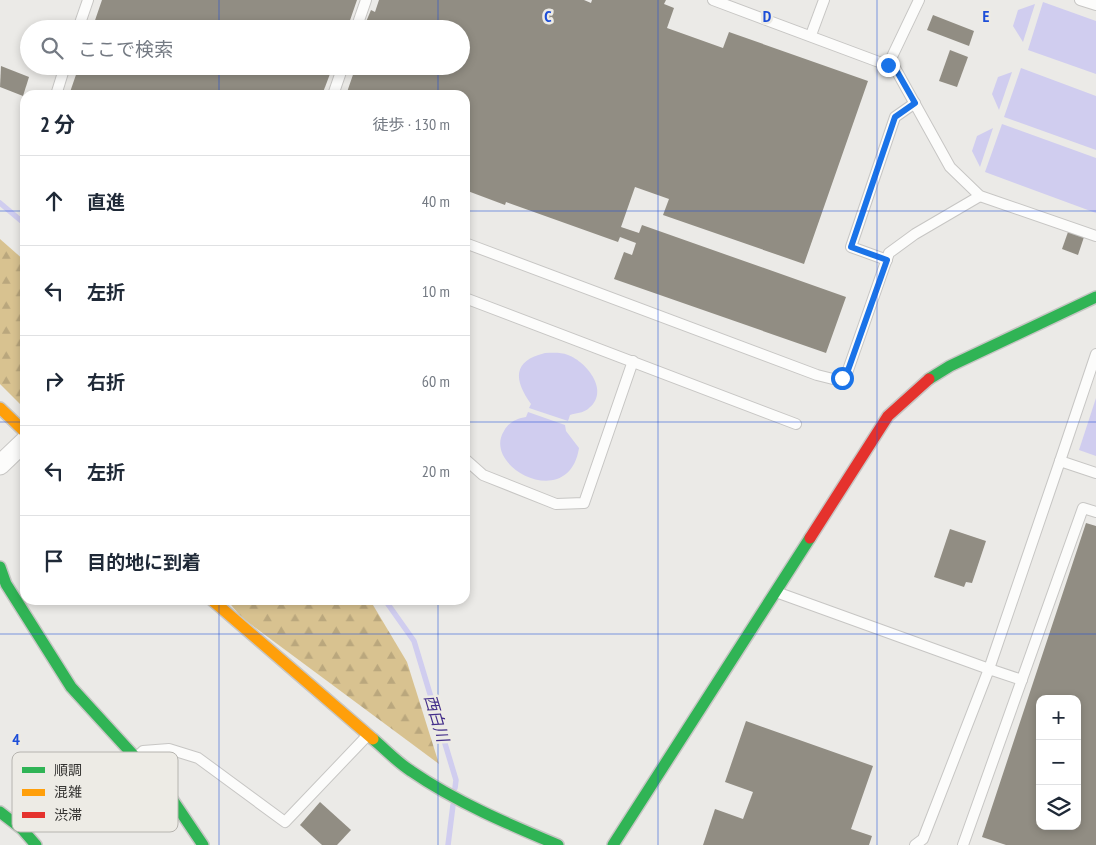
<!DOCTYPE html>
<html lang="ja">
<head>
<meta charset="utf-8">
<style>
  body { margin:0; font-family:"PT Sans Narrow","Noto Sans JP",sans-serif; background:#f6f6f7; color:#1f2937 }
  .controls { position:absolute; right:15px; bottom:15px; display:grid; overflow:hidden; border-radius:10px; box-shadow:0 2px 8px #0003 }
  .controls button { width:45px; height:45px; display:grid; place-items:center; padding:0; border:0; border-bottom:1px solid #e0e1e3; background:#fff; color:#1f2937; font:25px sans-serif }
  .stop { position:absolute; width:15px; height:15px; margin:-11px; border:4px solid #1a73e8; border-radius:50%; background:#fff }
  .stop.end { background:#1a73e8; border-color:#fff; box-shadow:0 1px 5px #0008 }
  .list { margin:0; padding:0; list-style:none }
  h2 { display:flex; justify-content:space-between; align-items:center; height:65px; margin:0; padding:0 20px; font-size:21px }
  h2 small { font-size:16px; font-weight:400; color:#747a83 }
  .list li { display:grid; grid-template-columns:32px 1fr auto; gap:15px; align-items:center; box-sizing:border-box; height:90px; padding:0 20px; border-top:1px solid #e0e1e3 }
  .list b { display:block; font-size:19px; white-space:nowrap }
  .list em { font-size:16px; font-style:normal; color:#747a83 }
  .icon { flex:none; width:28px; height:28px; fill:none; stroke:currentColor; stroke-width:2; stroke-linecap:round; stroke-linejoin:round }
  .map { position:relative; flex:none; width:1096px; height:845px; overflow:hidden }
  .search { position:absolute; background:#fff; box-shadow:0 2px 8px #0003; left:20px; top:20px; width:450px; height:55px; display:flex; align-items:center; gap:12px; box-sizing:border-box; padding:0 18px; border-radius:28px; color:#747a83; font-size:19px }
  .panel { position:absolute; background:#fff; box-shadow:0 2px 8px #0003; left:20px; top:90px; width:450px; height:515px; border-radius:15px }
  .map>svg:first-child { display:block }
</style>
</head>
<body>
<div class="map">
<svg width="1096" height="845" viewBox="0 0 1096 845">
  <defs>
    <pattern id="forest-firs" width="22" height="20" patternUnits="userSpaceOnUse" patternTransform="scale(1.25)"><rect width="22" height="20" fill="#d8c290"/><path d="M5 1l3.5 6h-7zM16 11l3.5 6h-7z" fill="#baa77d"/></pattern>
  </defs>
  <rect width="100%" height="100%" fill="#ebeae7"/>
  <!-- forest -->
  <g fill="url(#forest-firs)">
    <path d="M0,239L25,261V409L0,384Z"/>
    <path d="M227,600H370L407,662L439,764L241,617Z"/>
  </g>
  <!-- water -->
  <g fill="#d0cdef">
    <path d="M1043,2L1096,21V74L1028,50Z"/>
    <path d="M1035,4L1023,42L1013,26L1018,10Z"/>
    <path d="M1021,68L1096,96V150L1004,117Z"/>
    <path d="M1012,72L999,110L992,94L998,77Z"/>
    <path d="M1002,124L1096,158V213L985,172Z"/>
    <path d="M993,128L980,167L972,151L977,136Z"/>
    <path d="M545,353C553,353 560,352 568,355C587,362 611,392 588,409C583,413 576,413 570,415L568,421L529,408L531,404C514,380 512,361 545,353Z"/>
    <path d="M1096,398V456L1079,450Z"/>
    <path d="M528,412L565,425L566,431L579,448C569,513 481,467 504,431C508,423 517,418 526,417Z"/>
  </g>
  <g fill="none" stroke-linecap="round" stroke-linejoin="round">
    <!-- stream -->
    <g stroke="#d0cdef" stroke-width="5.5">
      <path d="M0,203L25,224"/>
      <path d="M385,600L414,641L456,780L455,788"/>
      <path d="M448,845L453,805"/>
    </g>
  </g>
  <!-- building -->
  <g fill="#918d83" fill-rule="evenodd">
    <path d="M102,0H357L347,29H92Z"/>
    <path d="M379,0H584L591,3L592,0H666L664,4L674,8L667,28L723,48L729,32L868,81L804,264L663,215L669,199L635,187L621,227L639,233L642,225L846,297L826,353L614,279L624,252L632,255L636,243L620,237L618,242L506,202L505,205L465,190V95H346L356,66H461V29H363L371,10L375,12Z"/>
    <path d="M933,15L974,31L969,46L927,30Z"/>
    <path d="M950,50L968,57L957,87L939,81Z"/>
    <path d="M1,66L29,77L23,96L0,87Z"/>
    <path d="M79,66H333L322,95H69Z"/>
    <path d="M1068,232L1084,237L1078,255L1062,249Z"/>
    <path d="M1086,523L1096,526V845H1006L982,837ZM1040,699H1077V826H1040Z"/>
    <path d="M950,529L986,541L972,583L966,582L964,587L934,577Z"/>
    <path d="M746,721L873,766L851,829L872,836L869,845H703L715,809L743,819L753,792L725,782Z"/>
    <path d="M320,802L351,830L337,845H322L300,825Z"/>
  </g>
  <g fill="none" stroke-linecap="round" stroke-linejoin="round">
    <defs>
      <g id="lane">
        <path d="M713,0L895,68L950,167L980,196L1096,236"/>
        <path d="M1080,0L1096,5"/>
        <path d="M78,29L88,0"/>
        <path d="M356,29L366,0"/>
        <path d="M811,35L824,0"/>
        <path d="M888,65L919,0"/>
        <path d="M56,95L65,66"/>
        <path d="M333,95L343,66"/>
        <path d="M465,243L817,375L833,379L842,378L847,373L889,253L915,234L980,196"/>
        <path d="M887,260L851,247L895,117L915,103"/>
        <path d="M465,298L796,424"/>
        <path d="M465,459L483,475L556,504L584,503L633,361"/>
        <path d="M1060,461L1096,354"/>
        <path d="M776,592L989,669L1060,461L1096,473"/>
        <path d="M138,756L143,751L169,749L198,758L285,822L367,736"/>
        <path d="M915,845L923,839L989,669L1022,680"/>
        <path d="M963,845L1083,508L1096,512"/>
      </g>
      <path id="street" d="M0,465L25,441"/>
      <g id="fast">
        <path d="M929,379L950,366L1096,297"/>
        <path d="M0,567L6,584L71,687L168,793L203,845"/>
        <path d="M373,739C385,749 397,762 411,771C456,802 508,824 558,845"/>
        <path d="M0,812L22,829L36,845"/>
        <path d="M613,845L810,538"/>
      </g>
      <g id="slow">
        <path d="M0,408L25,432"/>
        <path d="M212,600L373,739"/>
      </g>
      <path id="jam" d="M810,538L888,416L929,379"/>
    </defs>
    <!-- lane casing -->
    <use href="#lane" stroke="#c7c6c4" stroke-width="12"/>
    <!-- street casing -->
    <use href="#street" stroke="#c7c6c4" stroke-width="21"/>
    <!-- fast casing -->
    <use href="#fast" stroke="#c7c6c4" stroke-width="14"/>
    <!-- slow casing -->
    <use href="#slow" stroke="#c7c6c4" stroke-width="14"/>
    <!-- jam casing -->
    <use href="#jam" stroke="#c7c6c4" stroke-width="14"/>
    <!-- lane -->
    <use href="#lane" stroke="#fcfcfb" stroke-width="10"/>
    <!-- street -->
    <use href="#street" stroke="#fcfcfb" stroke-width="19"/>
    <!-- fast -->
    <use href="#fast" stroke="#30b455" stroke-width="11"/>
    <!-- slow -->
    <use href="#slow" stroke="#ff9f0a" stroke-width="11"/>
    <!-- jam -->
    <use href="#jam" stroke="#e5322d" stroke-width="11"/>
  </g>
  <g fill="none" stroke-linecap="round" stroke-linejoin="round">
    <!-- route -->
    <path stroke="#1a73e8" stroke-width="6" d="M842,378L847,373L887,260L851,247L895,117L915,103L895,68L888,65"/>
  </g>
  <!-- grid -->
  <path fill="none" stroke="#1d4ed8" stroke-width="1" stroke-opacity="0.55" d="M219,0V29M438,0V29M658,0V845M877,0V845M219,66V95M438,66V95M0,211H25M465,211H1096M0,422H25M465,422H1096M219,600V845M438,600V845M0,634H1096"/>
  <g text-anchor="middle" stroke-width="5" stroke-linejoin="round" paint-order="stroke">
    <!-- water labels -->
    <g font-size="16" font-style="italic" fill="#432e8a" stroke="#edebe5">
      <text transform="translate(437 718) rotate(73)" y="6">西白川</text>
    </g>
  </g>
  <!-- legend -->
  <rect x="12" y="752" width="166" height="80" rx="8" fill="#edebe5" stroke="#b6b4af" stroke-width="1"/>
  <rect x="22" y="767" width="23" height="6" fill="#30b455"/>
  <rect x="22" y="789" width="23" height="7" fill="#ff9f0a"/>
  <rect x="22" y="812" width="23" height="6" fill="#e5322d"/>
  <g font-size="14" fill="#343331">
    <text x="54" y="775">順調</text>
    <text x="54" y="797">混雑</text>
    <text x="54" y="820">渋滞</text>
  </g>
  <g font-size="16" text-anchor="middle" font-weight="bold" fill="#1d4ed8" stroke="#edebe5" stroke-width="5" stroke-linejoin="round" paint-order="stroke">
    <text x="548" y="22">C</text>
    <text x="767" y="22">D</text>
    <text x="986" y="22">E</text>
    <text x="16" y="745">4</text>
  </g>
</svg>
<div class="controls">
<button>+</button>
<button>−</button>
<button><svg class="icon" aria-label="layers" viewBox="0 0 24 24"><path d="M12 4l9 5-9 5-9-5zM3 14l9 5 9-5"/></svg></button>
</div>
<div class="stop" style="left:842px;top:378px"></div>
<div class="stop end" style="left:888px;top:65px"></div>
<div class="search"><svg class="icon" aria-label="search" viewBox="0 0 24 24"><circle cx="10" cy="10" r="6"/><path d="M15 15l6 6"/></svg>ここで検索</div>
<section class="panel">
<h2>2 分<small>徒歩 · 130 m</small></h2>
<ul class="list">
<li><svg class="icon" aria-label="ahead" viewBox="0 0 24 24"><path d="M12 20V5M6 11l6-6 6 6"/></svg><div><b>直進</b></div><em>40 m</em></li>
<li><svg class="icon" aria-label="left" viewBox="0 0 24 24"><path d="M17 20v-9H6M10 6l-5 5 5 5"/></svg><div><b>左折</b></div><em>10 m</em></li>
<li><svg class="icon" aria-label="right" viewBox="0 0 24 24"><path d="M7 20v-9h11M14 6l5 5-5 5"/></svg><div><b>右折</b></div><em>60 m</em></li>
<li><svg class="icon" aria-label="left" viewBox="0 0 24 24"><path d="M17 20v-9H6M10 6l-5 5 5 5"/></svg><div><b>左折</b></div><em>20 m</em></li>
<li><svg class="icon" aria-label="arrive" viewBox="0 0 24 24"><path d="M6 21V4h12l-3 4 3 4H6"/></svg><div><b>目的地に到着</b></div></li>
</ul>
</section>
</div>
</body>
</html>
